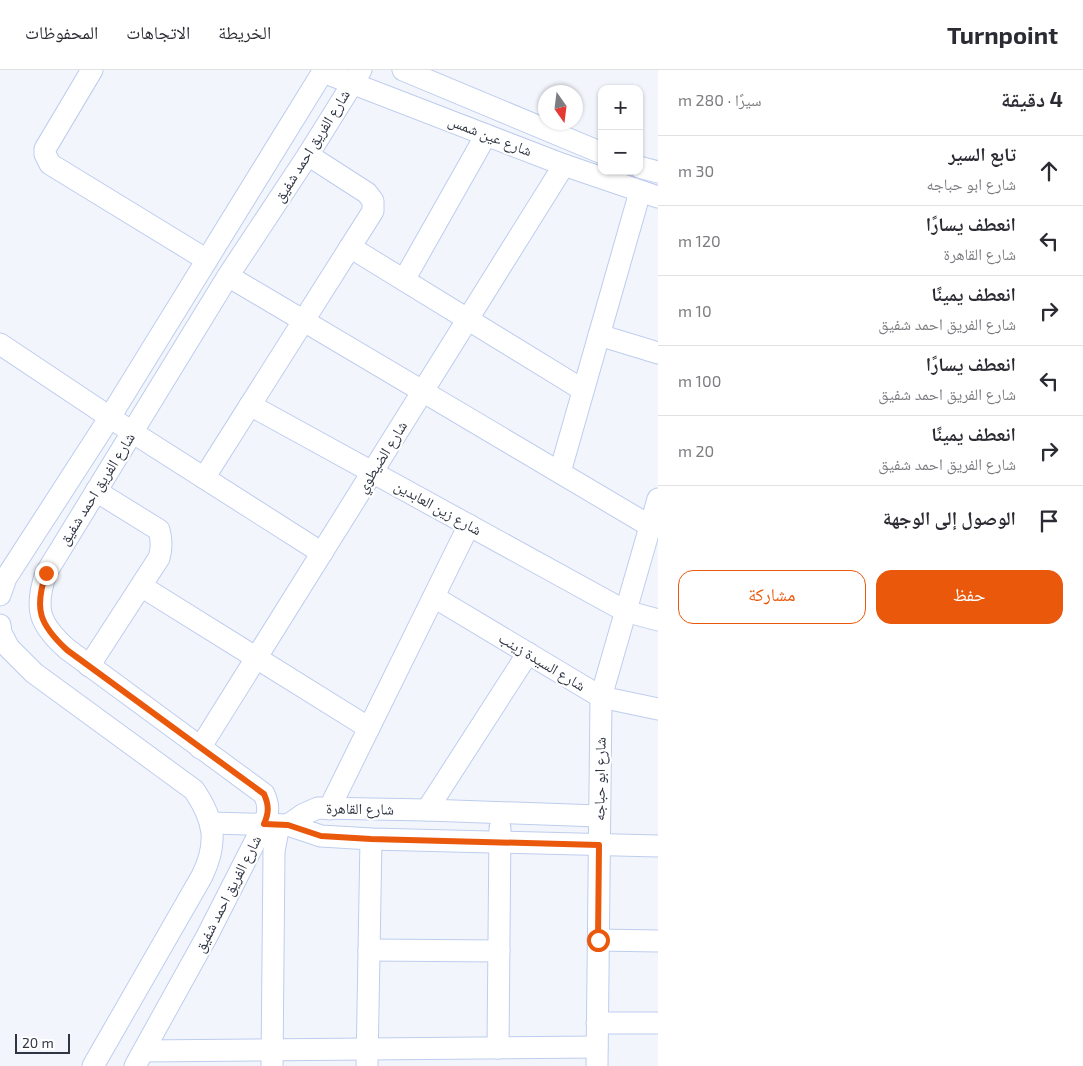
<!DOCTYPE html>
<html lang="ar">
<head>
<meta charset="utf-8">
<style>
  body { margin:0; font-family:"Exo 2","Noto Naskh Arabic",sans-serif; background:#f2f2f3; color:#2b2b33; direction:rtl }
  .controls { position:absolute; right:15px; top:15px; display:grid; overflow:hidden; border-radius:10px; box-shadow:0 1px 4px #0004 }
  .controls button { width:45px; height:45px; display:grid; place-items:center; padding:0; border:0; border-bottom:1px solid #e1e1e2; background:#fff; color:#2b2b33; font:25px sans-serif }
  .compass { position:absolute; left:538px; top:15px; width:45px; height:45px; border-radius:50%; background:#fff; box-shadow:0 1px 4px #0004; rotate:166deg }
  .scale { position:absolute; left:15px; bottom:12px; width:55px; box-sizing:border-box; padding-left:5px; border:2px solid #2f3542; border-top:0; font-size:14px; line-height:18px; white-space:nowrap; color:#2f3542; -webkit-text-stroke:4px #fff; paint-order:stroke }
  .stop { position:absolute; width:15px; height:15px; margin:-11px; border:4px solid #ea580c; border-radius:50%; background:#fff }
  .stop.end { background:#ea580c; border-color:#fff; box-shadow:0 1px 5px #0008 }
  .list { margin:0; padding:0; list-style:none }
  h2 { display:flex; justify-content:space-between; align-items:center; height:65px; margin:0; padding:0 20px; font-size:21px }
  h2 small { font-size:16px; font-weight:400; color:#7c7c81 }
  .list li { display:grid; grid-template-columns:32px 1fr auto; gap:15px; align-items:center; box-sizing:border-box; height:70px; padding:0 20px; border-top:1px solid #e1e1e2 }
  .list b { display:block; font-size:19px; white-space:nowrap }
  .list p { margin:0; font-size:16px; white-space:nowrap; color:#7c7c81 }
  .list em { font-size:16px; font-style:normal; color:#7c7c81 }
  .actions { display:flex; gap:10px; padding:15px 20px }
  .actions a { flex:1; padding:11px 0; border:1px solid #ea580c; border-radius:15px; text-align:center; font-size:18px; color:#ea580c }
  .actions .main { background:#ea580c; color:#fff }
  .icon { flex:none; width:28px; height:28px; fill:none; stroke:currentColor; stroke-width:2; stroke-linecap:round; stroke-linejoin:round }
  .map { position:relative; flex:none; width:658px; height:996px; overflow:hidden; direction:ltr }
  header { display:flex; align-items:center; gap:30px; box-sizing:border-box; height:70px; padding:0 25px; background:#fff; border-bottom:1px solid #e1e1e2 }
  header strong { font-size:24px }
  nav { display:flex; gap:28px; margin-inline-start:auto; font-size:18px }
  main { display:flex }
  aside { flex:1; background:#fff }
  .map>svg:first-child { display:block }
</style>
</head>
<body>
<header>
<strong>Turnpoint</strong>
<nav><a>الخريطة</a><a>الاتجاهات</a><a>المحفوظات</a></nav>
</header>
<main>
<aside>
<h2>4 دقيقة<small>سيرًا · 280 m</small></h2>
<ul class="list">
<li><svg class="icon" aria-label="ahead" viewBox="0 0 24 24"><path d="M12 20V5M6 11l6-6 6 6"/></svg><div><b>تابع السير</b><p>شارع ابو حباجه</p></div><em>30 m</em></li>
<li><svg class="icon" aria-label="left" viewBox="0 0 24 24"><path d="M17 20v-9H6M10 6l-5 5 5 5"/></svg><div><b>انعطف يسارًا</b><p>شارع القاهرة</p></div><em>120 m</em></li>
<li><svg class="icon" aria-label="right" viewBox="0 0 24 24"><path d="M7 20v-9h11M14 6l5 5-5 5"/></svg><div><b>انعطف يمينًا</b><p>شارع الفريق احمد شفيق</p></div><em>10 m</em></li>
<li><svg class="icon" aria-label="left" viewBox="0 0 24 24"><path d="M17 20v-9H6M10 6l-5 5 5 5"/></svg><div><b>انعطف يسارًا</b><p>شارع الفريق احمد شفيق</p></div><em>100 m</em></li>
<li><svg class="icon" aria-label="right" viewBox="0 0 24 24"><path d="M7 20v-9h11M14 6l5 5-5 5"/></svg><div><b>انعطف يمينًا</b><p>شارع الفريق احمد شفيق</p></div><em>20 m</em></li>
<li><svg class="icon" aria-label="arrive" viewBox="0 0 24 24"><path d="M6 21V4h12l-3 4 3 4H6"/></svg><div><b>الوصول إلى الوجهة</b></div></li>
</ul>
<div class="actions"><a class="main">حفظ</a><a>مشاركة</a></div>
</aside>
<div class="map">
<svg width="658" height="996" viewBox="0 0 658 996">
  <rect width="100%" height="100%" fill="#f2f5fc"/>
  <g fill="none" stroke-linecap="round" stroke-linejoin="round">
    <defs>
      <g id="minor">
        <path d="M92,0L45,79V84L50,94L207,190"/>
        <path d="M403,0L602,83"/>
        <path d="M323,2L564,95L658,127"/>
        <path d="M639,97L658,102"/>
        <path d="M350,177L583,320"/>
        <path d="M228,206L650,456"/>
        <path d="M404,210L486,65"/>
        <path d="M599,265L658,283"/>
        <path d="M0,274L132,362L322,483"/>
        <path d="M250,335L625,541L658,550"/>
        <path d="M560,402L640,122"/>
        <path d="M204,408L373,141V131L367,123L308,85"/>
        <path d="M141,516L369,658"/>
        <path d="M0,525L6,508L110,347L324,0"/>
        <path d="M434,527L601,627L658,639"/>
        <path d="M0,555L1,563L9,578L34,603L194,720C215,751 218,773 202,806L93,996"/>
        <path d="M89,596L159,488C162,478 162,471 159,460L96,421"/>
        <path d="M200,678L564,95"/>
        <path d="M329,739L469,455"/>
        <path d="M427,740L528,583"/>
        <path d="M211,753L288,755L321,766L371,769L658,776"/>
        <path d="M288,755L304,744L318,738L427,740L599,746"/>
        <path d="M598,870L658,871"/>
        <path d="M369,880L499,881"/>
        <path d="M597,953H658"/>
        <path d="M498,978L500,758"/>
        <path d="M144,981L597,977"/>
        <path d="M135,996L207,866L264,754C269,743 269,735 264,724L67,579C39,554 34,539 46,503L228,206L308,85L361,0"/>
        <path d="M272,996L274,781L279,755"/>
        <path d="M367,996L371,769"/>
        <path d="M597,996L601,627L658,429"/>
      </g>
    </defs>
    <!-- minor casing -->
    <use href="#minor" stroke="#becdee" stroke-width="23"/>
    <!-- minor -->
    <use href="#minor" stroke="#fff" stroke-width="21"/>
  </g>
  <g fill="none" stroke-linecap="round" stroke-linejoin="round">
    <!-- route -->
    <path stroke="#ea580c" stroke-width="6" d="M46,503C34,539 39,554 67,580L264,724C269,735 269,743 264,754L288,755L321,766L371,769L599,775L598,870"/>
  </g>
  <g text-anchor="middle" stroke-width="4.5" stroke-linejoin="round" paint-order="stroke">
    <!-- street labels -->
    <g font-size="15" fill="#2f3542" stroke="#fff">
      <text transform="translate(490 66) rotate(21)" y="5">شارع عين شمس</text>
      <text transform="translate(312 76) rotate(-58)" y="5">شارع الفريق احمد شفيق</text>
      <text transform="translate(382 387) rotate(-58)" y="5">شارع الضيطوي</text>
      <text transform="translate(97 419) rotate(-58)" y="5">شارع الفريق احمد شفيق</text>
      <text transform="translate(438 438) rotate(29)" y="5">شارع زين العابدين</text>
      <text transform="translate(542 592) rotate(31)" y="5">شارع السيدة زينب</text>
      <text transform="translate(600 709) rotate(-89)" y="5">شارع ابو حباجه</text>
      <text transform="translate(360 739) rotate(1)" y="5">شارع القاهرة</text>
      <text transform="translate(228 824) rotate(-63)" y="5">شارع الفريق احمد شفيق</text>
    </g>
  </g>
</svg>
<div class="controls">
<button>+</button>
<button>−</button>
</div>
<svg class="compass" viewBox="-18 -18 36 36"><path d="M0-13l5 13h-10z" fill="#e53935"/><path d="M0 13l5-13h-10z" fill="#7c7c81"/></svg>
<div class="scale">20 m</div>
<div class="stop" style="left:598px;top:870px"></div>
<div class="stop end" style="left:46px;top:503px"></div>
</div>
</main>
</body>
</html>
